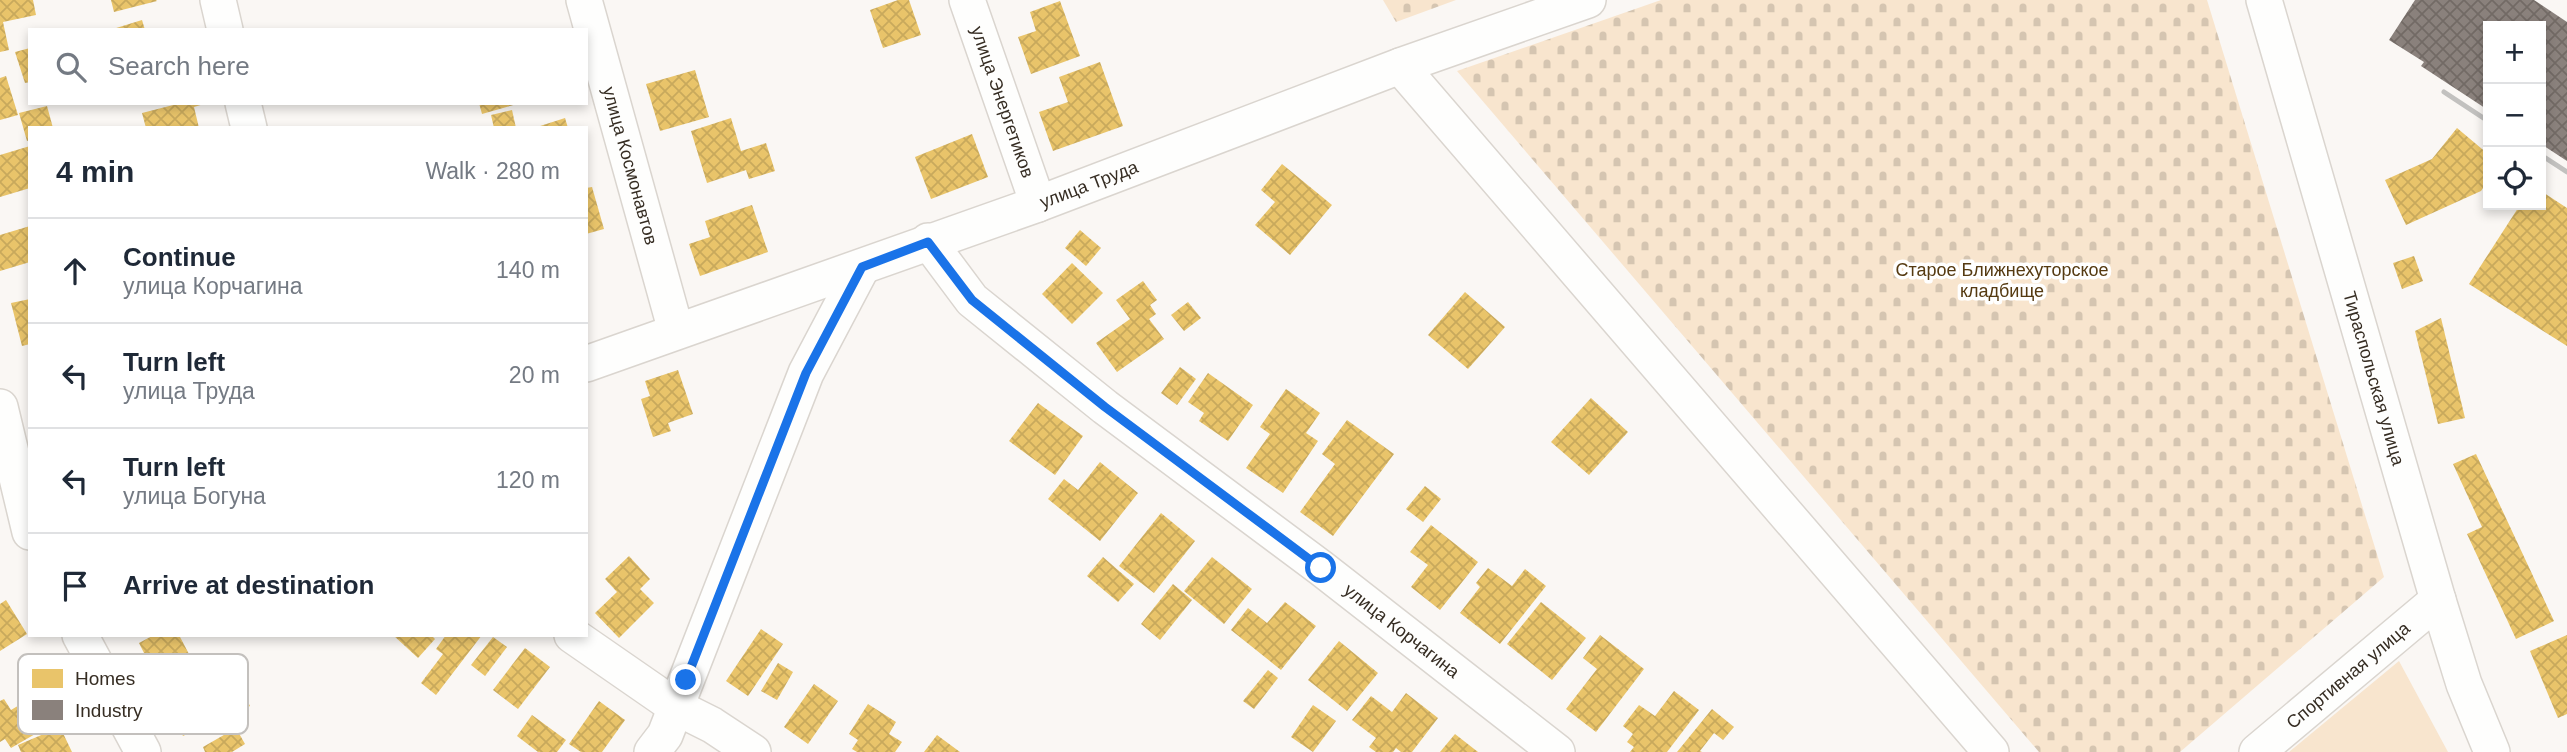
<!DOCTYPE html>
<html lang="en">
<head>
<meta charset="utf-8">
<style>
  body { margin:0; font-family:Arial,sans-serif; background:#f2f2f3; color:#1f2937 }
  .controls { position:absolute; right:21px; top:21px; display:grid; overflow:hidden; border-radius:0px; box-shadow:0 4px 10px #0003 }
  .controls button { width:63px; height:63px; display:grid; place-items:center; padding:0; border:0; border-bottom:2px solid #e0e1e3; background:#fff; color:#1f2937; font:35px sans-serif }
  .stop { position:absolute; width:21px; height:21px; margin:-16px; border:5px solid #1a73e8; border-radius:50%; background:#fff }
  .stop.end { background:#1a73e8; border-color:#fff; box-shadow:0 2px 7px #0008 }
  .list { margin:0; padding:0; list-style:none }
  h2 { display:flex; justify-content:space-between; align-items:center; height:91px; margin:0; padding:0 28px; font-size:30px }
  h2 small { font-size:23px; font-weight:400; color:#747a83 }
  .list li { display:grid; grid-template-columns:46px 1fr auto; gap:21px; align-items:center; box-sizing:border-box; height:105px; padding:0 28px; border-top:2px solid #e0e1e3 }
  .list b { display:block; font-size:26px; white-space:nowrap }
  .list p { margin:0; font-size:23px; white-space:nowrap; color:#747a83 }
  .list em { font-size:23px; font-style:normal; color:#747a83 }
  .icon { flex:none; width:38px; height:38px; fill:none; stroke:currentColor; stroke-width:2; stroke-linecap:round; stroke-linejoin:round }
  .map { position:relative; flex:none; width:2567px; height:752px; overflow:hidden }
  .search { position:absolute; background:#fff; box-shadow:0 4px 10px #0003; left:28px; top:28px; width:560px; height:77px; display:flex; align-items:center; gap:18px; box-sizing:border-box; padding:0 24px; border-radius:0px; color:#747a83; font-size:26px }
  .panel { position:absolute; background:#fff; box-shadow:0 4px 10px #0003; left:28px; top:126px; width:560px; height:511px; border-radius:0px }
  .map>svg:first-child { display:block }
</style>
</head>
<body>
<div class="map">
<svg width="2567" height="752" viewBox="0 0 2567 752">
  <defs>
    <pattern id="cemetery-stones" width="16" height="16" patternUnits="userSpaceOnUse" patternTransform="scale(1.75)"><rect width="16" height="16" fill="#f8e5ce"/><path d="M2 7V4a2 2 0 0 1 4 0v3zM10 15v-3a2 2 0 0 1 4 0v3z" fill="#d5c5b1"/></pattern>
    <pattern id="homes-cross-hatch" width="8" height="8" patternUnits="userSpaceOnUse" patternTransform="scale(1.75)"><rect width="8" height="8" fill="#e9c46a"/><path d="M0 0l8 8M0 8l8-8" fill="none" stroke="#c8a95c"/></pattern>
    <pattern id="industry-cross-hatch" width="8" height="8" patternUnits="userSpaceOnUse" patternTransform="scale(1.75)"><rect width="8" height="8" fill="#8a817c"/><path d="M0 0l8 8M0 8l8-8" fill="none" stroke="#726a65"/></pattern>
  </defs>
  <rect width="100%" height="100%" fill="#faf7f4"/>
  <!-- cemetery -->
  <g fill="url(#cemetery-stones)">
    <path d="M1383,0H1456L1396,22Z"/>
    <path d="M1661,0H2207L2384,577L2180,752H2039L1457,71Z"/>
  </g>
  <!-- park -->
  <path fill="#f8e5ce" d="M2399,661L2448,752H2288H2289Z"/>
  <!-- homes -->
  <g fill="url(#homes-cross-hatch)">
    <path d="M0,0H33L36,15L3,22L9,50L0,52Z"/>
    <path d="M111,0H156L157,1L114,12Z"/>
    <path d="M898,0H909L921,35L883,48L870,10Z"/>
    <path d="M1060,1L1080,56L1031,74L1018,37L1036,31L1030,12Z"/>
    <path d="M142,20L145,30H113V29Z"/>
    <path d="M30,48V82L25,83L15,52Z"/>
    <path d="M1100,62L1123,126L1053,151L1039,112L1068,102L1059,77Z"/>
    <path d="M695,70L709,117L660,131L646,84Z"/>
    <path d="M6,76L18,115L0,120V78Z"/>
    <path d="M181,103H207L194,107L199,128H146L142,113Z"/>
    <path d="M479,103H517V104L482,114Z"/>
    <path d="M47,106L53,128H30V140L27,141L19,113Z"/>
    <path d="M512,110L516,128H494L491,115Z"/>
    <path d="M565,118L568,128H537V127Z"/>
    <path d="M731,118L741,151L766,143L775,171L749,179L746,170L707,183L691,131Z"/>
    <path d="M2457,128L2488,154V181L2481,191L2406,225L2385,180L2432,159Z"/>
    <path d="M972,134L988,177L931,199L915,157Z"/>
    <path d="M30,146V188L0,197V155Z"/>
    <path d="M1282,164L1332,205L1290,255L1255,225L1275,202L1261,190Z"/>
    <path d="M592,187L604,229L586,234V188Z"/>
    <path d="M2541,191L2567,208V346L2469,284L2520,205H2541Z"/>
    <path d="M752,205L768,252L700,276L689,244L710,237L705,221Z"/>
    <path d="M30,226V262L0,271V235Z"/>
    <path d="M1080,230L1101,248L1086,266L1065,248Z"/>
    <path d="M2414,256L2423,281L2402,289L2393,263Z"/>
    <path d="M1072,263L1103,293L1072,324L1042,294Z"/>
    <path d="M1143,281L1157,300L1150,305L1156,314L1149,319L1164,339L1117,372L1096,343L1130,319L1116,300Z"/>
    <path d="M1465,292L1505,327L1468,369L1428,335Z"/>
    <path d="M30,299V344L22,346L11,303Z"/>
    <path d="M1188,302L1201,318L1184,331L1171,315Z"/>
    <path d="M2441,318L2465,418L2438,424L2415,331Z"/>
    <path d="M1180,367L1196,379L1177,405L1161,393Z"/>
    <path d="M678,370L693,414L668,423L671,431L653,437L641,399L650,396L645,381Z"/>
    <path d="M1208,373L1253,405L1228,441L1199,421L1204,413L1188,402Z"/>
    <path d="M1286,389L1320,413L1306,433L1318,441L1283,493L1246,468L1270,434L1260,427Z"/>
    <path d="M1591,398L1628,432L1589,475L1551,442Z"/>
    <path d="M1038,403L1083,436L1055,475L1009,441Z"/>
    <path d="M1347,420L1394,454L1333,536L1300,512L1335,464L1322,454Z"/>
    <path d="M2476,454L2554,621L2516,639L2467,534L2482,527L2453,464Z"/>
    <path d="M1100,462L1138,493L1100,541L1048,499L1064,479L1078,490Z"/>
    <path d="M1425,486L1441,499L1423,522L1406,509Z"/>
    <path d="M1161,513L1195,541L1154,593L1119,566Z"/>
    <path d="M1431,525L1478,562L1440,610L1411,587L1428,565L1410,552Z"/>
    <path d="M629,556L650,579L640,589L654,603L619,638L595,613L617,592L605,579Z"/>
    <path d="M1103,557L1134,584L1118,602L1087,576Z"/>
    <path d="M1212,557L1252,589L1224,624L1184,591Z"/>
    <path d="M1488,568L1512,586L1525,569L1546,586L1500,644L1460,613L1480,587L1476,583Z"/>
    <path d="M1173,584L1192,600L1160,640L1141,624Z"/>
    <path d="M6,600L27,634L0,651V604Z"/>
    <path d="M1285,602L1316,626L1281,670L1231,630L1248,608L1267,623Z"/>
    <path d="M1541,602L1586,638L1552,680L1507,644Z"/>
    <path d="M761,629L783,644L748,696L726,681Z"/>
    <path d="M154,635H179L190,656L154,673L139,643Z"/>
    <path d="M393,635H431L435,639L418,658Z"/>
    <path d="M446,635H482L436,695L421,683L443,654L436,649Z"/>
    <path d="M1600,635L1644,669L1596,732L1566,709L1597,669L1583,658Z"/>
    <path d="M2567,635V714L2558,718L2530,651Z"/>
    <path d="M493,637L507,647L485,676L471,665Z"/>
    <path d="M1339,641L1378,673L1347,711L1308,680Z"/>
    <path d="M525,648L550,667L518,709L493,690Z"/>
    <path d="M227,661L250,706L230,716L208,671Z"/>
    <path d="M778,663L793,672L777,700L761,691Z"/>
    <path d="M1268,670L1278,678L1254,709L1243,701Z"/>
    <path d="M198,676L220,718L183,736L162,694Z"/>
    <path d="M814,684L838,701L808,744L784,727Z"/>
    <path d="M51,686L68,715L11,748L5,739L0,742V701L4,699L11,710Z"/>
    <path d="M1674,691L1699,710L1667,752H1630L1634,747L1627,742L1633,734L1623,726L1639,705L1655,716Z"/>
    <path d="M1406,693L1438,718L1412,752H1401L1396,748L1393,752H1376L1369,747L1376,738L1352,720L1371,696L1392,712Z"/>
    <path d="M599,701L625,720L602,752H581L569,744Z"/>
    <path d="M868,704L896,722L889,734L902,742L895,752H857L852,749L858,740L849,734Z"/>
    <path d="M1313,705L1336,721L1313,752L1291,737Z"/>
    <path d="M1712,709L1734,727L1723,740L1714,733L1700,751L1702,752H1677Z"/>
    <path d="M532,715L566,740L557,752H538L517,736Z"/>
    <path d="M60,727L72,752H21L18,745Z"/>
    <path d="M236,728L245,744L232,752H205L203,747Z"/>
    <path d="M1455,734L1478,752H1440Z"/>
    <path d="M937,735L960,752H924Z"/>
  </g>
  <!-- industry -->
  <path fill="url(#industry-cross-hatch)" d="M2415,0H2534L2567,22V161L2541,144V26H2488V110L2421,66L2424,62L2389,40Z"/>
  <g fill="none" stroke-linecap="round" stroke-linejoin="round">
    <defs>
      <g id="minor">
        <path d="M218,0L225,30"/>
        <path id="s1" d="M584,0L676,331"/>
        <path id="s2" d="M967,0L1038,204"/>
        <path id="s3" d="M2264,0L2438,600L2464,684L2492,752"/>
        <path d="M1400,66L1991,752"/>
        <path d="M243,103L249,128"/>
        <path id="s4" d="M928,241L972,300L1105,407L1321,568L1557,752"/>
        <path id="s5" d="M586,364L1038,204L1400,66L1588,0"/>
        <path d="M0,407L30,532"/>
        <path d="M80,635L143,752"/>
        <path d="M572,635L676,707L712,725L753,752"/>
        <path d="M652,752L665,735L806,373L862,267"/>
        <path id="s6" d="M2257,752L2438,600"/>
      </g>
    </defs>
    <!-- minor casing -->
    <use href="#minor" stroke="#dad5cf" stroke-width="38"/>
    <!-- minor -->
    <use href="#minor" stroke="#fefefd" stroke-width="35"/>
    <!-- rail -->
    <g stroke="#c2c1bf" stroke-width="5">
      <path d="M2444,92L2488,121"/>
      <path d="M2541,155L2567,172"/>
    </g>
  </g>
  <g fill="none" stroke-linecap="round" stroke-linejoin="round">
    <!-- route -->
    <path stroke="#1a73e8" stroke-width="9" d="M686,680L806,373L862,267L928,242L972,300L1105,407L1321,568"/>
  </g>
  <g text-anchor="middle" stroke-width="7" stroke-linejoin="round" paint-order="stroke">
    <!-- street labels -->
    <g font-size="18" fill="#362d23" stroke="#fff">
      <text dy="6" stroke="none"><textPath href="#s2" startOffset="108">улица Энергетиков</textPath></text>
      <text dy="6" stroke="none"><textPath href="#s1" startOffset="172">улица Космонавтов</textPath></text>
      <text dy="6" stroke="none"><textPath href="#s5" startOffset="534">улица Труда</textPath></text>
      <text dy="6" stroke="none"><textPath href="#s3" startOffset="394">Тираспольская улица</textPath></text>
      <text dy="6" stroke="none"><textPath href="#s4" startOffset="616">улица Корчагина</textPath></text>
      <text dy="6" stroke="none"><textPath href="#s6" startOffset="119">Спортивная улица</textPath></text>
    </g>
    <!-- park labels -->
    <g font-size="18" fill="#553a11" stroke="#fff">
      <text x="2002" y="276">Старое Ближнехуторское<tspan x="2002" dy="21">кладбище</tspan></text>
    </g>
  </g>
  <!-- legend -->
  <rect x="18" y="654" width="230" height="80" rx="10" fill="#fff" stroke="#c3c0bd" stroke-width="2"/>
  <rect x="32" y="669" width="31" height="19" fill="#e9c46a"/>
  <rect x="32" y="700" width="31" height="20" fill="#8a817c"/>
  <g font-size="19" fill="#362d23">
    <text x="75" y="685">Homes</text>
    <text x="75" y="717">Industry</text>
  </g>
</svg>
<div class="controls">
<button>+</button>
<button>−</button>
<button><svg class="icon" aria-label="locate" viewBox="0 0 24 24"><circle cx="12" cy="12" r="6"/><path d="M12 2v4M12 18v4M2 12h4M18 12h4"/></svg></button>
</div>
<div class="stop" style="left:1321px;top:568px"></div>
<div class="stop end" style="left:686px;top:680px"></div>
<div class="search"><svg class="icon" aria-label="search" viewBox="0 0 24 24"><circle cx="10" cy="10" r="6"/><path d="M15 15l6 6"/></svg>Search here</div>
<section class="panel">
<h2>4 min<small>Walk · 280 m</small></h2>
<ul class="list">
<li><svg class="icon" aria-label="ahead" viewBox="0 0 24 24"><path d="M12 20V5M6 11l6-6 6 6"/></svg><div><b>Continue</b><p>улица Корчагина</p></div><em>140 m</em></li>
<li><svg class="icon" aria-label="left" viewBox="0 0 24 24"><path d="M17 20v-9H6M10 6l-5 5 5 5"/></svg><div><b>Turn left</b><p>улица Труда</p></div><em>20 m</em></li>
<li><svg class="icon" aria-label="left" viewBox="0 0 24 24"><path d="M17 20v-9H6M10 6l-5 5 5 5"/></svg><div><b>Turn left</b><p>улица Богуна</p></div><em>120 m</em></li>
<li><svg class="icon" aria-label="arrive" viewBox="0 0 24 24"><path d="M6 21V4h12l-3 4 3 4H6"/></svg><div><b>Arrive at destination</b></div></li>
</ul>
</section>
</div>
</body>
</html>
